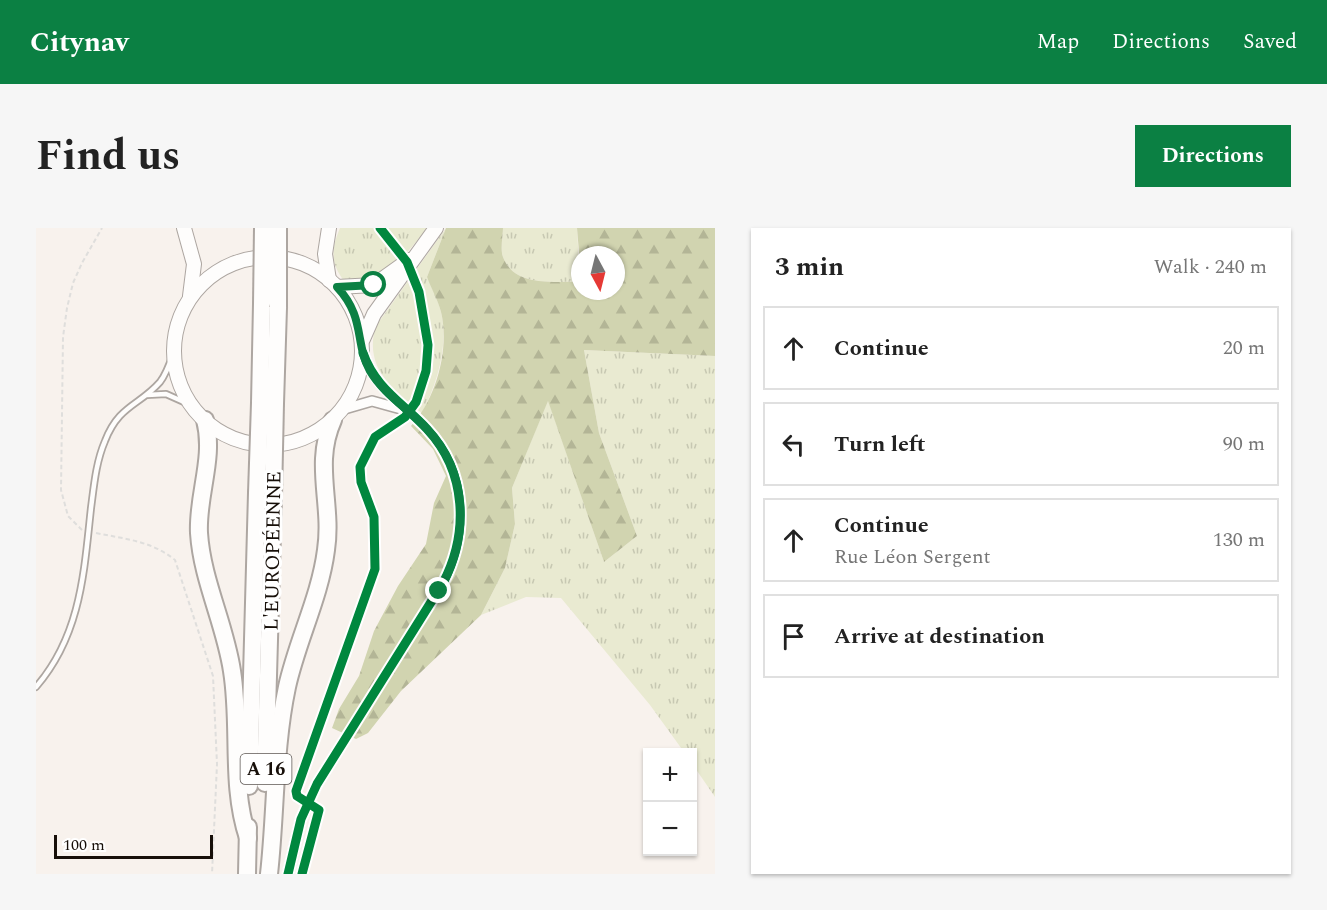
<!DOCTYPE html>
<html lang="en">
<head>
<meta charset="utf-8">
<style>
  body { margin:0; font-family:Spectral,serif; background:#f6f6f6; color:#222 }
  .controls { position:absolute; right:18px; bottom:18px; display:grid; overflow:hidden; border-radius:0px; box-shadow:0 2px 4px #0004 }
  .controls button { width:54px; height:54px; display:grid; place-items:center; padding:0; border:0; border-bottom:2px solid #e0e0e0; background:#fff; color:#222; font:30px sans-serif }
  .compass { position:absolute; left:535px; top:18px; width:54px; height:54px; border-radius:50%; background:#fff; box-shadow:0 2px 4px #0004; rotate:173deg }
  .scale { position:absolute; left:18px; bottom:15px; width:159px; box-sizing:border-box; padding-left:6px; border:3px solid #170f09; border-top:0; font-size:16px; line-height:21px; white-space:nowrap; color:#170f09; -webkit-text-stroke:4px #fff; paint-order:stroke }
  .stop { position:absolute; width:18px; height:18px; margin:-14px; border:4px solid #0b8043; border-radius:50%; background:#fff }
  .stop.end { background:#0b8043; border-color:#fff; box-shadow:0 2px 6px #0008 }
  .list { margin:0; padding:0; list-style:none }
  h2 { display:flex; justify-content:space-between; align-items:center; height:78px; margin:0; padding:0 24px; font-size:26px }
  h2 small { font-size:20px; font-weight:400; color:#767676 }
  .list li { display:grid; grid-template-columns:39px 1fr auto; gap:18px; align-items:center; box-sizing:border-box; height:84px; margin:0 12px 12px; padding:0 12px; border:2px solid #e0e0e0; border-radius:0px }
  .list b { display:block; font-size:22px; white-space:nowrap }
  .list p { margin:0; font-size:20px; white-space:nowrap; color:#767676 }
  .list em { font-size:20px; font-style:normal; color:#767676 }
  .icon { flex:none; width:33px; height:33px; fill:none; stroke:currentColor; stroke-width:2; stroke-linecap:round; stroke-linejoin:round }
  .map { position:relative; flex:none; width:679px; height:646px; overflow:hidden; border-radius:0px }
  header { display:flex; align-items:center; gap:36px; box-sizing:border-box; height:84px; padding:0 30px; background:#0b8043; color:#fff }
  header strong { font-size:28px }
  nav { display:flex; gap:33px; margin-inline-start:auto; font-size:21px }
  .intro { display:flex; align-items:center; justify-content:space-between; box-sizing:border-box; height:144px; padding:0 36px }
  h1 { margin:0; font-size:42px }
  .button { padding:15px 27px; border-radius:0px; background:#0b8043; color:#fff; font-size:21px; font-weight:700 }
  main { display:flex; gap:36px; padding:0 36px }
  aside { flex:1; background:#fff; border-radius:0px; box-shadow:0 2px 4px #0004 }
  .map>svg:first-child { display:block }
</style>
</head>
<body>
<header>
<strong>Citynav</strong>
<nav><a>Map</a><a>Directions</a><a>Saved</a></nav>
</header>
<div class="intro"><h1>Find us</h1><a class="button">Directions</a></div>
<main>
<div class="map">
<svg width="679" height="646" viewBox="0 0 679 646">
  <defs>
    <pattern id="grass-tufts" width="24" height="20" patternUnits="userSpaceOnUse" patternTransform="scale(1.5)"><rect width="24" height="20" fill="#e9ead1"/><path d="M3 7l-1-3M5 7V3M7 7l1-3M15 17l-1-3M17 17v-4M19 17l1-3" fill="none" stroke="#c7c8b2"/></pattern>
    <pattern id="forest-firs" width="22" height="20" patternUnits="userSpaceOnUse" patternTransform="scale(1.5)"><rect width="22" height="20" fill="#d1d4b0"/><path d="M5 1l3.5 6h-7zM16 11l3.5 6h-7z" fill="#b3b596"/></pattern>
  </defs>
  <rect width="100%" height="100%" fill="#f8f2ed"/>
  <!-- grass -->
  <g fill="url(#grass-tufts)">
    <path d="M304,0H391C367,31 350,52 309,54C294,36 295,21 304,0Z"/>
    <path d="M410,0L391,49C396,60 402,72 405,84C413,117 401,156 386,185C356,164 327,137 340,98Z"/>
    <path d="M467,0H541L544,54C518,53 478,59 467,29C464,21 467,8 467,0Z"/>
    <path d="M548,122L679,128V569L657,537L656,524H648L614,477L525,370L490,369L445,387L469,340L479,296L476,260L512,172L568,334L601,308L563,205Z"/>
  </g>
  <!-- forest -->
  <path fill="url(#forest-firs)" d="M410,0H467C467,8 464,21 467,29C478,59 518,53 544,54V63H580V27H544V37L541,0H679V128L548,122L563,205L601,308L568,334L512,173L476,260L479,296L469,340L445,387L365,463L332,505L320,511L296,500L303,481L323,448L338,403L362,358L390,316L398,275L410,248L397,221L375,198C400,171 414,121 405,84C402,72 395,60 391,49Z"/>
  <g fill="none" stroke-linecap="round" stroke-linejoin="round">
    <defs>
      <g id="service">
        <path d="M111,167L130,166L157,178"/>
        <path d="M0,459C45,407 48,344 55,280C58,257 60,234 69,213C83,177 103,178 124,154C131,145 135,132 139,121"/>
      </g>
      <g id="minor">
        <path d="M305,182L336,173L365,181"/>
        <path d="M252,646L265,591L281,556L407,355C433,305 431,244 391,201C367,175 339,160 327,125"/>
      </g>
      <g id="primary">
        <path d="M148,0L158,36L154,68"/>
        <path d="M293,0L289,26L293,52"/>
        <circle cx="232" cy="123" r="94"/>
        <path d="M301,59L338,57L373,32"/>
        <path d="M327,111L338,86L400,0"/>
      </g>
      <g id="motorway">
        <path d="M224,175L226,76"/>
        <path d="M239,175L242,79"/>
        <path d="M169,192C179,230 161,267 163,305C166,352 189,396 196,443C205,498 194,557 212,610"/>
        <path d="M229,555L237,269"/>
        <path d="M213,558L221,265"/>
        <path d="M211,646L212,599"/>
        <path d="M233,646C240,584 238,520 251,459C261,413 284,369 290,322C297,276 277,236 297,192"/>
      </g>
    </defs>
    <!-- service casing -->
    <use href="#service" stroke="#ada6a1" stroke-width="8"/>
    <!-- minor casing -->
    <use href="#minor" stroke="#ada6a1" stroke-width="12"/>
    <!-- primary casing -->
    <use href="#primary" stroke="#ada6a1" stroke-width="16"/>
    <!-- motorway casing -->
    <use href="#motorway" stroke="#ada6a1" stroke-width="20"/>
    <!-- path -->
    <g stroke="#dfdedc" stroke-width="2" stroke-dasharray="4.5 3" stroke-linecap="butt">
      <path d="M46,302L32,288L25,262L27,109L31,80L37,55L46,35L66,0"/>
      <path d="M60,305C89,311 116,313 139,332L177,448L181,536L176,646"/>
    </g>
    <!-- service -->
    <use href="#service" stroke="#fefdfc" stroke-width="4.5"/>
    <!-- minor -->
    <use href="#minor" stroke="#fefdfc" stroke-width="9"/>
    <!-- primary -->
    <use href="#primary" stroke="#fefdfc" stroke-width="14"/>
    <!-- motorway -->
    <use href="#motorway" stroke="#fefdfc" stroke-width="16"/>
    <defs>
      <g id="motorway-bridge">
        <path d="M226,76L227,0"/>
        <path d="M242,79V0"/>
        <path d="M221,265L224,175"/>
        <path d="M237,269L239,175"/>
      </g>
    </defs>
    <!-- motorway-bridge casing -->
    <use href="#motorway-bridge" stroke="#ada6a1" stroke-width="20" stroke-linecap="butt"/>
    <!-- motorway-bridge -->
    <use href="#motorway-bridge" stroke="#fefdfc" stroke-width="16"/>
    <defs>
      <g id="cycleway">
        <path d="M252,646L265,591L281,556L407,355C433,305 431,244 391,201C367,175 339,160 327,125"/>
        <path d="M266,646L283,582L261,568L260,563L339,341L338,289L325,254L324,239L339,209L369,189L380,174L390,143L392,117L383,64L371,34L344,0"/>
      </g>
    </defs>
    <!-- cycleway casing -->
    <use href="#cycleway" stroke="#fff" stroke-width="13"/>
    <!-- cycleway -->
    <use href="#cycleway" stroke="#00873e" stroke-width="9"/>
  </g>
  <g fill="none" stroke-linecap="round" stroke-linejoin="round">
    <!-- route -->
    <path stroke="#0b8043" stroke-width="8" d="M338,57L301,59C330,90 318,114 334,143C348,167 373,181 391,201C434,247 433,311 403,363"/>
  </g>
  <g text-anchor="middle" stroke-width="6" stroke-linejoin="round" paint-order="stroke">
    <!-- shield labels -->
    <rect fill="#fff" stroke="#5d5753" stroke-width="1.5" x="204.5" y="526" width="51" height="30" rx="4.5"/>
    <g font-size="18" font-weight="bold" fill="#170f09">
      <text x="230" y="547">A 16</text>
    </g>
    <!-- street labels -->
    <g font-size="20" fill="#170f09" stroke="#fff">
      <text transform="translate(236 323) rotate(-89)" y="7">L'EUROPÉENNE</text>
    </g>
  </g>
</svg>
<div class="controls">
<button>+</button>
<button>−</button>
</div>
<svg class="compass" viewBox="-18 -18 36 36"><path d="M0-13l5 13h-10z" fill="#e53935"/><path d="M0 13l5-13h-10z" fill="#767676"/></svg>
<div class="scale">100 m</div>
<div class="stop" style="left:338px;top:57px"></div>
<div class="stop end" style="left:403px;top:363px"></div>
</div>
<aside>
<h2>3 min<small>Walk · 240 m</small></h2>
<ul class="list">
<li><svg class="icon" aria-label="ahead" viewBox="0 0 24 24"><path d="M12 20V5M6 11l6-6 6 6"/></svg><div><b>Continue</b></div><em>20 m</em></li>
<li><svg class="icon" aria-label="left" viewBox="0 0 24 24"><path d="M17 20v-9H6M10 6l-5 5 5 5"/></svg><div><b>Turn left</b></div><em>90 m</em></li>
<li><svg class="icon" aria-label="ahead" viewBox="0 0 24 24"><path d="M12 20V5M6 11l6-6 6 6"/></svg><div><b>Continue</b><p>Rue Léon Sergent</p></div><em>130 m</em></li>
<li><svg class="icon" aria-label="arrive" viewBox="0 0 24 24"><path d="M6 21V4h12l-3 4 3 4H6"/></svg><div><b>Arrive at destination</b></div></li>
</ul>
</aside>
</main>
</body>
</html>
